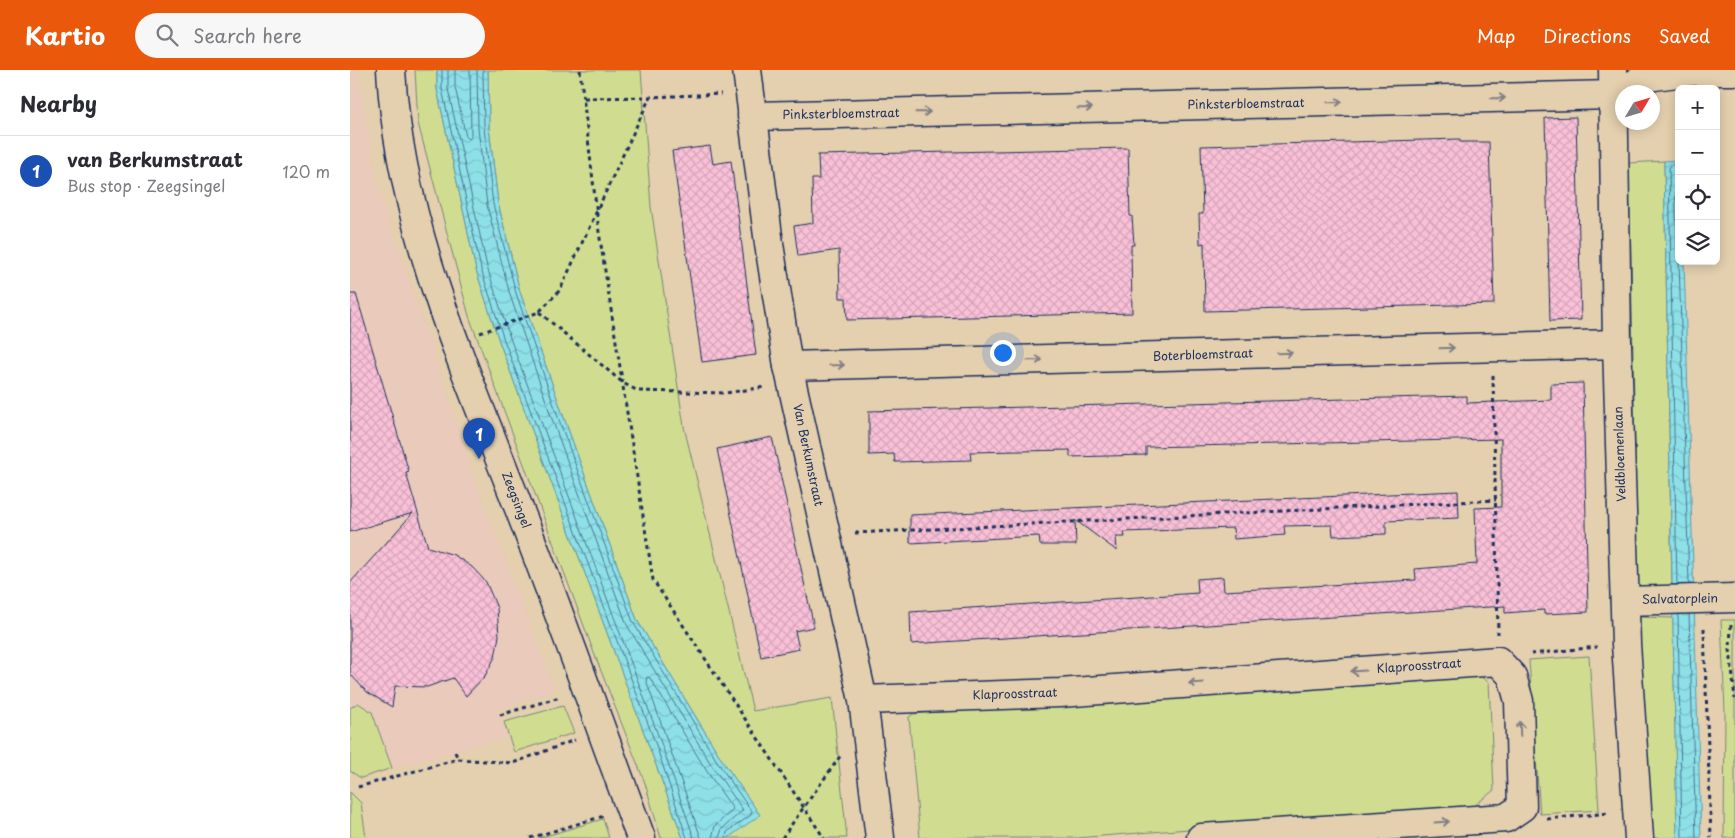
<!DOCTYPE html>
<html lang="en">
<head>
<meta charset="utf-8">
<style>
  body { margin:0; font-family:"Playpen Sans",sans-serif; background:#f7f7f7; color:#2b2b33 }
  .controls { position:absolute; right:15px; top:15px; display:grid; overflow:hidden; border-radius:8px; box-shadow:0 2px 12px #0003 }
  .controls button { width:45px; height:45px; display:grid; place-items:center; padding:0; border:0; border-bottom:1px solid #e1e1e2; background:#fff; color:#2b2b33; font:25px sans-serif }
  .compass { position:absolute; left:1265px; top:15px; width:45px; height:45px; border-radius:50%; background:#fff; box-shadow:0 2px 12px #0003; rotate:52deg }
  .you { position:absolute; left:652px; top:282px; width:18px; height:18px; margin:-12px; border:4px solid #fff; border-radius:50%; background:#1a73e8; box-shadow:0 0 0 8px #1a73e833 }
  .badge { display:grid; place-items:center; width:32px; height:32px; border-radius:50%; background:#ea580c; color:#fff; font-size:16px; font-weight:700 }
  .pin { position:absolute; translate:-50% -41px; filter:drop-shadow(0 1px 2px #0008) }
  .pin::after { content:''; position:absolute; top:26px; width:18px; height:15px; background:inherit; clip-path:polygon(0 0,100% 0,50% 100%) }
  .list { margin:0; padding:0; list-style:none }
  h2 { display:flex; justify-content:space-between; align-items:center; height:65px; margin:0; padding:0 20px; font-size:21px }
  h2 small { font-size:16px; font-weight:400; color:#7c7c81 }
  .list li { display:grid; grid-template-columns:32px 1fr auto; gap:15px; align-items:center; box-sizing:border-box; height:70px; padding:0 20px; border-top:1px solid #e1e1e2 }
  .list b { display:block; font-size:19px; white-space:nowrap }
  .list p { margin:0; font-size:16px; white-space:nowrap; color:#7c7c81 }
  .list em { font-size:16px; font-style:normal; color:#7c7c81 }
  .icon { flex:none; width:28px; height:28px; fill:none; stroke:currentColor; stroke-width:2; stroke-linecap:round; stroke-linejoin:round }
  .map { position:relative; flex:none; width:1385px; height:768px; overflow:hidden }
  header { display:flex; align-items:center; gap:30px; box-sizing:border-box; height:70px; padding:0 25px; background:#ea580c; color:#fff }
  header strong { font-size:24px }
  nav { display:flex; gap:28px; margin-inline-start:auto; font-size:18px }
  .search { width:350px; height:45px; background:#f7f7f7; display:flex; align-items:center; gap:12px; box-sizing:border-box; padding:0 18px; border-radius:28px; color:#7c7c81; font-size:19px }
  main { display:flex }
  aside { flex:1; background:#fff }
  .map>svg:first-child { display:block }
</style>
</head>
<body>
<header>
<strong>Kartio</strong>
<div class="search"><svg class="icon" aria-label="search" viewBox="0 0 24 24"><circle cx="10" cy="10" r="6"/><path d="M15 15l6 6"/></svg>Search here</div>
<nav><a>Map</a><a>Directions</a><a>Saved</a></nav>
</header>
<main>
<aside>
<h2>Nearby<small></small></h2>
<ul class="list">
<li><span class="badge" style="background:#1a4fb4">1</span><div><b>van Berkumstraat</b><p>Bus stop · Zeegsingel</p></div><em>120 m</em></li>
</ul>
</aside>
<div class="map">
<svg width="1385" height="768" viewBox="0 0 1385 768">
  <defs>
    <pattern id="water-waves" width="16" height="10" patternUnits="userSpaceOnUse" patternTransform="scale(1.25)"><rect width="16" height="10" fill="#8ee0e7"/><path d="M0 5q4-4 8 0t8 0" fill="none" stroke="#7ac0c9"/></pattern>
    <pattern id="building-cross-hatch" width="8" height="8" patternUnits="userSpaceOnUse" patternTransform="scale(1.25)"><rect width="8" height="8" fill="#f9c0d6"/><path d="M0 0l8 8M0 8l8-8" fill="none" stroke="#d5a5ba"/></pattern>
  </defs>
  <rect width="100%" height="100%" fill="#e4cfae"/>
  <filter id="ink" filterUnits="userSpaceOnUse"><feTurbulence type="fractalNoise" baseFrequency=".02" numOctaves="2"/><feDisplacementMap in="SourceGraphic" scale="10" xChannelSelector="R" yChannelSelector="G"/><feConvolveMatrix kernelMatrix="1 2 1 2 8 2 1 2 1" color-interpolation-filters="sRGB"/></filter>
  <g filter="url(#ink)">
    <!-- built -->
    <path fill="#eacaba" d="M0,0H7L29,120L128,418L205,620L149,640L157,668L42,698L22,642L8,633L0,638Z"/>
    <!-- grass -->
    <g fill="#d0dd90" stroke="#768677">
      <path d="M65,0H87V19L126,200L149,271L333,768H311L295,713L244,583L119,246L68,53Z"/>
      <path d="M138,0H291L301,137L334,357L403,641L482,628L497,768H378L409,744L372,690L287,550L213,345L170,222L148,133L139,58Z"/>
      <path d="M1314,91L1322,519L1288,518L1279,93Z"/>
      <path d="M1288,547L1323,548L1327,768H1301Z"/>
      <path d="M1371,550H1385V768H1374L1375,642Z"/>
      <path d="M1239,586L1249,740L1190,744L1179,590Z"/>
      <path d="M1117,599L1139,612L1144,720L1124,736L727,768H570L559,647L563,644Z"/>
      <path d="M8,633L22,642L42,698L11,708L0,701V638Z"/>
      <path d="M213,636L224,663L164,682L154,652Z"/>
      <path d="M0,722L11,733L16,768H0Z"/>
      <path d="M253,749L259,768H189Z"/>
    </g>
    <!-- water -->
    <g fill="url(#water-waves)" stroke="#6099b0">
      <path d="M87,0H138L139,58L148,133L170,222L213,345L287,550L372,690L410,745L378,768H333L149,271L126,200L87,19Z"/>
      <path d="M1329,90V191H1334L1351,768H1327L1314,91Z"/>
    </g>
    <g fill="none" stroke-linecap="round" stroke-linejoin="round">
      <!-- shore -->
      <g stroke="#497695" stroke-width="1">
        <path d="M92,0V19L131,199L154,270L306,675L337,768"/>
        <path d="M98,0V19L137,197L160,268L311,673L344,768"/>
        <path d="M105,0V17L116,67L119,69L121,66L120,0"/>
        <path d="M127,0L128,58L137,135L160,225L202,349L277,555L362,696L393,740L372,759L369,768"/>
        <path d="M133,0L134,58L143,134L166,223L208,347L283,552L368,693L402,742L401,745L377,762L376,768"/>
        <path d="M1329,101L1325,104L1327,179L1329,181"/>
        <path d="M1329,191L1339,514"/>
        <path d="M1327,515L1319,98L1321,95H1329"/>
        <path d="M1339,544L1346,768"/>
        <path d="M1328,545L1332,768"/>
        <path d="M351,768L296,610L297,607L300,608L356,700L383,739L365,756L362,768"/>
      </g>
    </g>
    <!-- building -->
    <g fill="url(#building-cross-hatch)" stroke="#1b2f5e">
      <path d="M1226,47L1231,250L1200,251L1195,48Z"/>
      <path d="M1110,69V72H1139L1144,234L855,241L854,173L850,174L849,144H853L851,76Z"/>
      <path d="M360,76L363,94L381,91L406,285L352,292L322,81Z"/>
      <path d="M778,78L780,146H782L784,175H781L782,243L497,250L496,228H490L489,180L448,186L444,156L463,153L462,109H469L468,85Z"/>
      <path d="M0,224H6L59,402L56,403L78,477L104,485L122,497L136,512L147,538L149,566L145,587L135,606L116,626L103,608L77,617L45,616L42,637L17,622L0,604V513L63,443L0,462Z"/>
      <path d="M1233,313L1238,542L1194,544V540L1155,543V536L561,574L560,542L848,523L847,509L873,507L874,521L1066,510L1065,499L1127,494L1125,438L1151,437V369L796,377V385L720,387V380L620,382L621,390L545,392L544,384L519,385V341L1117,326V333L1201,330V314Z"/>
      <path d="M422,367L464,557L445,561L449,579L411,587L367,379Z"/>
      <path d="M1108,421L1109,448L1036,451V464L983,466L982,455L934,456L935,465L884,469L883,458L774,462L775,467H766L767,481L725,450L726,475H690L689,466L560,473V445Z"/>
    </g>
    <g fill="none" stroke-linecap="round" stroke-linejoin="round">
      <defs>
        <g id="minor">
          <path d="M41,0C49,152 114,296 168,436C211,546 250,657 291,768"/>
          <path d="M397,0L419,174L438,296L513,630L530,768"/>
          <path d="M1263,0L1267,274L1276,574L1289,768"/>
          <path d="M402,46L1264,25L1297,7L1342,1H1385"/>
          <path d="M438,296L1267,274"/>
          <path d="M1275,531L1385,528"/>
          <path d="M513,630L710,623L1148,591L1162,606L1169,631L1172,737L1156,748L851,768"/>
        </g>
      </defs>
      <!-- minor casing -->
      <use href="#minor" stroke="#1b2f5e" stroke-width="31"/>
      <!-- path -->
      <g stroke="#1b2f5e" stroke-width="3" stroke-dasharray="4 4" stroke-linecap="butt">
        <path d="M230,0L249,162L303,510L474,768"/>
        <path d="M234,28L300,27"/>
        <path d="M189,242L273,313L288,321L376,323L415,317"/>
        <path d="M130,263L189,242L210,220L300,27L371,24"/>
        <path d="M1143,305L1148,564"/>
        <path d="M505,463L1146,430"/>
        <path d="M1381,555L1380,579L1385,629"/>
        <path d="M1354,558L1361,768"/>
        <path d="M1181,584L1247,577"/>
        <path d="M150,645L210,627"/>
        <path d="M105,682L108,689"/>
        <path d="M8,717L108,689L163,693L225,670"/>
        <path d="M1197,749L1260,743"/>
        <path d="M180,768L254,746"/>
        <path d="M432,768L491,685"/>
      </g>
      <!-- minor -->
      <use href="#minor" stroke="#e4cfae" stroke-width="28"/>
    </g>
    <!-- one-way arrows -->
    <defs><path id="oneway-shaft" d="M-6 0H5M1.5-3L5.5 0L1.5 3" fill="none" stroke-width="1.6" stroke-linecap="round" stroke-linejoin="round" transform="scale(1.25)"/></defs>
    <g stroke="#807f86">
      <use href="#oneway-shaft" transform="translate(1148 28) rotate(-1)"/>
      <use href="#oneway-shaft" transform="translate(985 32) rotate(-1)"/>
      <use href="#oneway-shaft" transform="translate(735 38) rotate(-1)"/>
      <use href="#oneway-shaft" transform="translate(573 42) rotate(-1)"/>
      <use href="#oneway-shaft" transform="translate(1097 278) rotate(-2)"/>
      <use href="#oneway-shaft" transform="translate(935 283) rotate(-2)"/>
      <use href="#oneway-shaft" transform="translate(685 290) rotate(-1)"/>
      <use href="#oneway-shaft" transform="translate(487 295) rotate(-1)"/>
      <use href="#oneway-shaft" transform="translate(1008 601) rotate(176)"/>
      <use href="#oneway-shaft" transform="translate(846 613) rotate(176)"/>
      <use href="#oneway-shaft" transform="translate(1170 659) rotate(-92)"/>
      <use href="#oneway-shaft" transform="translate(1092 752) rotate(-4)"/>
    </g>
  </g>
  <g text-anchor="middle" stroke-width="4" stroke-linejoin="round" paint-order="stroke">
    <!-- street labels -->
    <g font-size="12" fill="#1b2f5e" stroke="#e4cfae">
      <text transform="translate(896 34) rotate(-1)" y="4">Pinksterbloemstraat</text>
      <text transform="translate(491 44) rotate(-1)" y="4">Pinksterbloemstraat</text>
      <text transform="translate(853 285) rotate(-2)" y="4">Boterbloemstraat</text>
      <text transform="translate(1270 384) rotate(-92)" y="4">Veldbloemenlaan</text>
      <text transform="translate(458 385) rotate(78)" y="4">Van Berkumstraat</text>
      <text transform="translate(166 430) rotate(69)" y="4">Zeegsingel</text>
      <text transform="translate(1330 529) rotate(-1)" y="4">Salvatorplein</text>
      <text transform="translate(1069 596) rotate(-4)" y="4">Klaproosstraat</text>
      <text transform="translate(665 624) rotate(-2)" y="4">Klaproosstraat</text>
    </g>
  </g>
</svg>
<div class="controls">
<button>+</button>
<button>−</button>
<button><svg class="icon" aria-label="locate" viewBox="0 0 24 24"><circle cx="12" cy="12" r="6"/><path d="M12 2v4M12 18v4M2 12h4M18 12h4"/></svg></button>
<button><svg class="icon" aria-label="layers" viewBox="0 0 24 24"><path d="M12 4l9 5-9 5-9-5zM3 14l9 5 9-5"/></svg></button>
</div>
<svg class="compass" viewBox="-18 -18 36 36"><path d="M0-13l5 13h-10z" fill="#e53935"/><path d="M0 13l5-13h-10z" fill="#7c7c81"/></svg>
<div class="you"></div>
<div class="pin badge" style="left:129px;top:389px;background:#1a4fb4">1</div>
</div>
</main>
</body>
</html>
